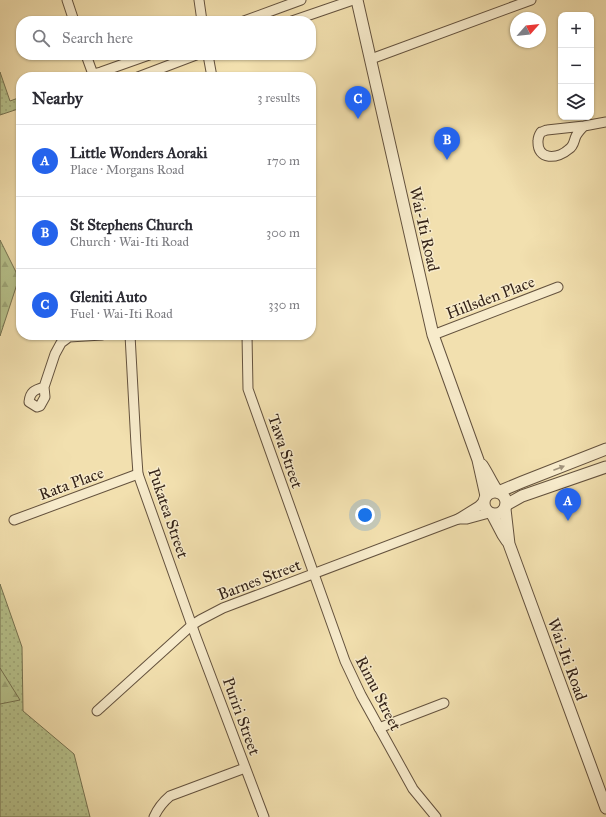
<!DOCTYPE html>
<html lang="en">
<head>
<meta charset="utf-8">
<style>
  body { margin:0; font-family:"IM FELL Great Primer",serif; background:#f7f7f7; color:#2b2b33 }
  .controls { position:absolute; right:12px; top:12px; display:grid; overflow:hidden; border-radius:8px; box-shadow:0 1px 3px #0004 }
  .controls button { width:36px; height:36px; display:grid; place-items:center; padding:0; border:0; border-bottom:1px solid #e1e1e2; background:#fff; color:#2b2b33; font:20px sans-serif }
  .compass { position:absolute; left:510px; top:12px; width:36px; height:36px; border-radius:50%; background:#fff; box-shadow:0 1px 3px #0004; rotate:63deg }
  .you { position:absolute; left:365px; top:515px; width:14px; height:14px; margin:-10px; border:3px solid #fff; border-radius:50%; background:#1a73e8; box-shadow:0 0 0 6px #1a73e833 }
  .badge { display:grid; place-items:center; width:26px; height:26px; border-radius:50%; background:#2563eb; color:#fff; font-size:13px; font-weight:700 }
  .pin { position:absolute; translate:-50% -33px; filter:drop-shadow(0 1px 2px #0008) }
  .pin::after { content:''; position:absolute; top:21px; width:14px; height:12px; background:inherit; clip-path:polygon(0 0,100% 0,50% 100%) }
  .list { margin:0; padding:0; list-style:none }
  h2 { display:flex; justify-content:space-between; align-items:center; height:52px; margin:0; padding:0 16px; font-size:17px }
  h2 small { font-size:13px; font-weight:400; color:#7c7c81 }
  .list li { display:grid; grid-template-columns:26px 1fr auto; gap:12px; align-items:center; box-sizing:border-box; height:72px; padding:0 16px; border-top:1px solid #e1e1e2 }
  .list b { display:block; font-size:15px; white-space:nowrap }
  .list p { margin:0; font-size:13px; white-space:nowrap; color:#7c7c81 }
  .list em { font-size:13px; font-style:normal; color:#7c7c81 }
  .icon { flex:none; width:22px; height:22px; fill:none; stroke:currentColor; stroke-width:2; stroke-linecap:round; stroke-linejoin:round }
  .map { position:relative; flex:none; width:606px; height:817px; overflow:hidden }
  .search { position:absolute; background:#fff; box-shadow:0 1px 3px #0004; left:16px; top:16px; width:300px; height:44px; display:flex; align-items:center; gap:10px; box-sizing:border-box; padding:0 14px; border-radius:16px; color:#7c7c81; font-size:15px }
  .panel { position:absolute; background:#fff; box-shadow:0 1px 3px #0004; left:16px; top:72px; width:300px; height:268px; border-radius:16px }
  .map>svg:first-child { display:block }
</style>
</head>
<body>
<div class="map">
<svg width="606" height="817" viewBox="0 0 606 817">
  <defs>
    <pattern id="grass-dots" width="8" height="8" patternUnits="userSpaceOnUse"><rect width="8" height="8" fill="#b7c38d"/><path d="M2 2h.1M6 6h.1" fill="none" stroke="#9ea779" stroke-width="1.8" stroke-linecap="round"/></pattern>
    <pattern id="forest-firs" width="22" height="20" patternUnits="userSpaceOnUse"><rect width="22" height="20" fill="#b7c38d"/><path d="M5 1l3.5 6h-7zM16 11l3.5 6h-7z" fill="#9ea779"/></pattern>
  </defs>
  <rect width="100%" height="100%" fill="#f2e0af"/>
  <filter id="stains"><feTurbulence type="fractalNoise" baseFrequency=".005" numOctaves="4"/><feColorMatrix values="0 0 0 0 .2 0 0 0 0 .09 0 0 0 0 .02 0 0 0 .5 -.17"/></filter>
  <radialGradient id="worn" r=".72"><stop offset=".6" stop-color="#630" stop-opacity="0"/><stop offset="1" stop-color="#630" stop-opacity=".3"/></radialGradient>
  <!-- grass -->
  <g fill="url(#grass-dots)" stroke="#767352">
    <path d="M0,72L10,101L21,97V108L0,115Z"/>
    <path d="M0,584L22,647L23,711L74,754L90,817H0Z"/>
  </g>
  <!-- forest -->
  <g fill="url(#forest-firs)" stroke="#767352">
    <path d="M0,240L19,278L0,336Z"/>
    <path d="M0,668L20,700L0,704Z"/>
  </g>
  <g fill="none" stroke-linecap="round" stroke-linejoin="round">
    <defs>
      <g id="minor">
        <path d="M67,0L74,21"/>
        <path d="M199,0L202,21"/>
        <path d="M244,21L301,0"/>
        <path d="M292,21L353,0"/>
        <path d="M86,55L94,77"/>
        <path d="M208,55L212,77"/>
        <path d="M371,59L531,0"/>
        <path d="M93,74L101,72L149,55"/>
        <path d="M138,77L196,55"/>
        <path d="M584,126C581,129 578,132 576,136C574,140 574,146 569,149C558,159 537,161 538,141C538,138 539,135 541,132C542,132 546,130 547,130L584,126L606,122"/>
        <path d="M130,335L136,445L138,474L196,637L264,817"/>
        <path d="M247,335L248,389L345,661L361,695L413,789L436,817"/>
        <path d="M433,335L558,287"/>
        <path d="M44,387C34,390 30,392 29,402L37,407L40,406L45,397L44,387L55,354L61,343L69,337L102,335"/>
        <path d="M483,502L479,506L458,519H467L489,513"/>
        <path d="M14,520L138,474"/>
        <path d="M97,711L192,625L200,620L223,608L458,519"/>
        <path d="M379,728L444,703"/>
        <path d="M154,817C158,808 163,802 170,796L245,768"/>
      </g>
      <g id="tertiary">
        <path d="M357,0L433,335L478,460L486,496"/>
        <path d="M482,465C488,474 492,484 498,492L522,482L606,449"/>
        <circle cx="495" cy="503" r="11"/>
        <path d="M506,505L522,496L606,467"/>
        <path d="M505,509L509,544L606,808"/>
        <path d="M492,514L503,535L507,541"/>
      </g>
    </defs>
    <!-- minor casing -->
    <use href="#minor" stroke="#64523e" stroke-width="11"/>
    <!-- tertiary casing -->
    <use href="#tertiary" stroke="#64523e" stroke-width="13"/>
    <!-- minor -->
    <use href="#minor" stroke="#f7ebcb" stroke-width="9"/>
    <!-- tertiary -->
    <use href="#tertiary" stroke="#f7ebcb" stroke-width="11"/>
  </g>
  <!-- one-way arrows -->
  <defs><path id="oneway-solid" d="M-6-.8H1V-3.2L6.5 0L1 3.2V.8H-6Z"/></defs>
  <use fill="#9f917a" href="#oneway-solid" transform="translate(559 468) rotate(-21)"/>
  <g text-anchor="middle" stroke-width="3" stroke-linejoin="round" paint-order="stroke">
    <!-- street labels -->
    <g font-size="16" fill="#342318" stroke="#f7ebcb">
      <text transform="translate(425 229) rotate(77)" y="6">Wai-Iti Road</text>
      <text transform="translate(490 297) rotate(-21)" y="6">Hillsden Place</text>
      <text transform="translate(286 451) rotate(71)" y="6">Tawa Street</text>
      <text transform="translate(71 483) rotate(-20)" y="6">Rata Place</text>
      <text transform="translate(169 513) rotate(71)" y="6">Pukatea Street</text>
      <text transform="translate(259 579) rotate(-21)" y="6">Barnes Street</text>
      <text transform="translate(568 659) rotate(70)" y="6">Wai-Iti Road</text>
      <text transform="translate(379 693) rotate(63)" y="6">Rimu Street</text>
      <text transform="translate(242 716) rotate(70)" y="6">Puriri Street</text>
    </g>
  </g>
  <rect width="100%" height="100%" filter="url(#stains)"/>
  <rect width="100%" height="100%" fill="url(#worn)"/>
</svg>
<div class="controls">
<button>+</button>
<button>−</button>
<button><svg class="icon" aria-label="layers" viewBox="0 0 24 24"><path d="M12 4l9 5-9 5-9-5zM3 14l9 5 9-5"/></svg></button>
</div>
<svg class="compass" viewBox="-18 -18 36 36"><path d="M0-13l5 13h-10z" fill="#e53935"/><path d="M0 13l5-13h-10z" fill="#7c7c81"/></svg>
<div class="you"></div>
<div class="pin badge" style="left:568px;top:521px">A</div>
<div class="pin badge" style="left:447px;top:160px">B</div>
<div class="pin badge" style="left:358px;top:119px">C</div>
<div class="search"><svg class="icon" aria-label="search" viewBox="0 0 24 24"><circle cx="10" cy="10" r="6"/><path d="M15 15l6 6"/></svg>Search here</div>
<section class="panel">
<h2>Nearby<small>3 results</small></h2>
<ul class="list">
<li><span class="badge">A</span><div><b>Little Wonders Aoraki</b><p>Place · Morgans Road</p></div><em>170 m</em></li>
<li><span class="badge">B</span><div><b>St Stephens Church</b><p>Church · Wai-Iti Road</p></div><em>300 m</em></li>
<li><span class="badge">C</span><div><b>Gleniti Auto</b><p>Fuel · Wai-Iti Road</p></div><em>330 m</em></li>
</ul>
</section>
</div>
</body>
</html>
